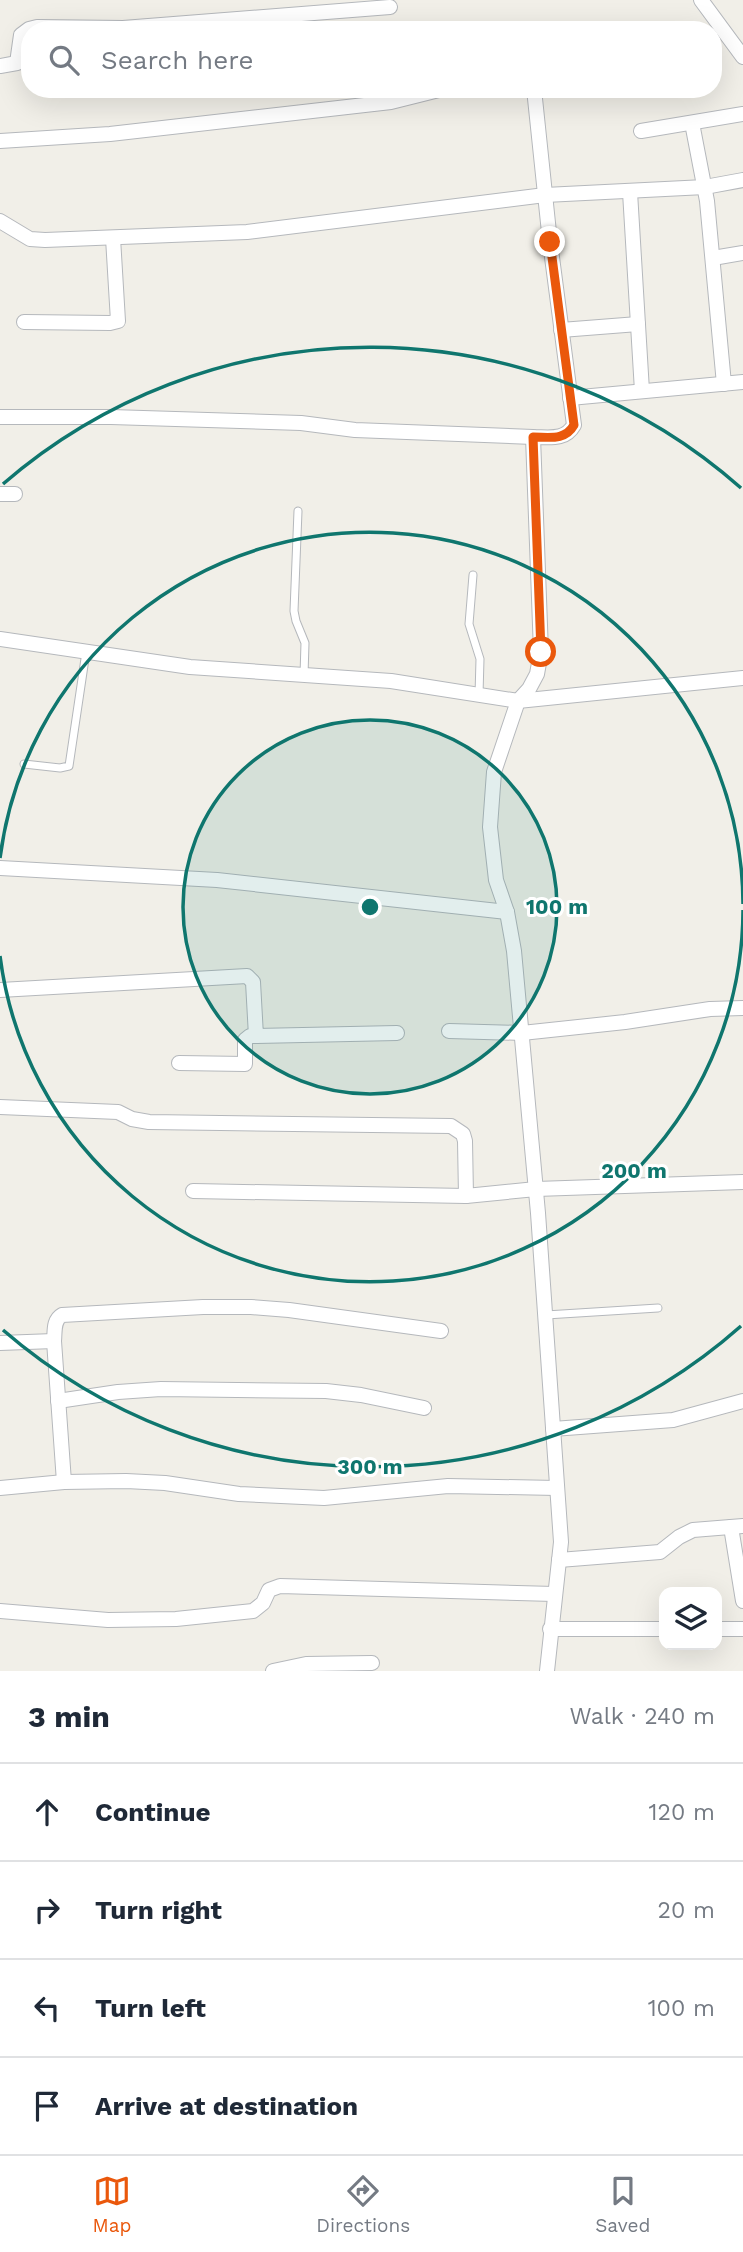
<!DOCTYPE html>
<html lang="en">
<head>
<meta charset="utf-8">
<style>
  body { margin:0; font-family:"Work Sans",sans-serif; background:#f2f2f3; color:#1f2937 }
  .controls { position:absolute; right:21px; bottom:21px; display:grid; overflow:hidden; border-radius:14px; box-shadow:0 7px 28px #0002 }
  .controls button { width:63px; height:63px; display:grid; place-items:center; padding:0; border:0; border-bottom:2px solid #e0e1e3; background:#fff; color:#1f2937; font:35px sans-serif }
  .stop { position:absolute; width:21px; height:21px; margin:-16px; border:5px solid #ea580c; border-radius:50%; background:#fff }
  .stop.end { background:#ea580c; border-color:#fff; box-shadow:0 2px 7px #0008 }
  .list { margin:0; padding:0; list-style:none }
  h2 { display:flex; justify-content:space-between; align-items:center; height:91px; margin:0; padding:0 28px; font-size:30px }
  h2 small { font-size:23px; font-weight:400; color:#747a83 }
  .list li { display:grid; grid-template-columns:46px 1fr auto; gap:21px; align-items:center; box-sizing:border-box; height:98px; padding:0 28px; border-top:2px solid #e0e1e3 }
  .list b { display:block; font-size:26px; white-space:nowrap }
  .list em { font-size:23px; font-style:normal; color:#747a83 }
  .icon { flex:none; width:38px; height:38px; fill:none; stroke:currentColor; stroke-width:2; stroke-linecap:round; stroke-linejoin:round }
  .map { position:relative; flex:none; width:743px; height:1671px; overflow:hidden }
  .search { position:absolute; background:#fff; box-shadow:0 7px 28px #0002; left:21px; right:21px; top:21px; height:77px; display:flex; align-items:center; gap:18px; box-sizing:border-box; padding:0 24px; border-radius:28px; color:#747a83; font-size:26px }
  .sheet { height:483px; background:#fff }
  nav { display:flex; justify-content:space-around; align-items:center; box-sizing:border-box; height:98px; border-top:2px solid #e0e1e3; background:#fff; font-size:19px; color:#747a83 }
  nav a { display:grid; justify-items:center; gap:4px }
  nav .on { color:#ea580c }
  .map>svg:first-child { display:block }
</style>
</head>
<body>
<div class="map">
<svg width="743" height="1671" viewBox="0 0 743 1671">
  <rect width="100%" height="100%" fill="#f1efe8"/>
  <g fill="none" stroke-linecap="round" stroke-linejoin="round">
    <defs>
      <g id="service">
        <path d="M298,511L294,611L296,621L305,643L304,675"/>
        <path d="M473,575L469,624L480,659L479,695"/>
        <path d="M24,764L60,768L69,766L86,652"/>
        <path d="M546,1315L658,1308"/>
      </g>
      <g id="minor">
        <path d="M701,0L743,57"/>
        <path d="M0,66L17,63L21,35L29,29L37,27L123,28L390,7"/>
        <path d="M692,123L707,201L724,384"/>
        <path d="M641,131L743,114"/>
        <path d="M0,141L110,134L277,115L391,102L443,89"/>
        <path d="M630,192L642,391"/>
        <path d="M0,221L30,239L45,240L247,232L545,195L705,187L743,180"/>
        <path d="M713,258L743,253"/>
        <path d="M24,322L110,323L118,321L113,238"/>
        <path d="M561,330L638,324"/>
        <path d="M570,398L743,382"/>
        <path d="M0,417H111L301,423L355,430L533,437C549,437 565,441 574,425L550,242L534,89"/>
        <path d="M533,437L541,652L537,674L529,689L518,701L494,772L490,827L496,880L507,912L514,951L538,1213L561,1542L547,1671"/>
        <path d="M0,494H15"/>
        <path d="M0,639L190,667L391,681L518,701L743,678"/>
        <path d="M0,868L217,880L507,912"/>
        <path d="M0,990L247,976L253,982L256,1036L397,1033"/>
        <path d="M449,1031L522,1033L625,1022L710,1009L743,1008"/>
        <path d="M179,1063L245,1064V1040L250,1036H256"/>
        <path d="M0,1107L118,1112L132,1119L149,1122L451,1126L463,1134L465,1141L466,1196L536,1189L743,1182"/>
        <path d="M193,1191L466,1196"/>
        <path d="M0,1343L54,1341"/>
        <path d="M58,1401L118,1392L161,1389L326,1391L361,1395L424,1408"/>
        <path d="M553,1429L673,1420L743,1401"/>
        <path d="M64,1482L54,1341C55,1332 53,1320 62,1315L203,1307H251L289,1310L441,1331"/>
        <path d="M0,1488L64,1482L126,1481L165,1483L239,1494L324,1498L448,1486L557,1488"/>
        <path d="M731,1527L743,1601"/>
        <path d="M559,1560L660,1552L679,1537L693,1530L743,1526"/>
        <path d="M0,1611L108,1620L176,1619L253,1611L263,1603L269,1590L280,1586L554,1594"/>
        <path d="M550,1629H664"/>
        <path d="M717,1629H743"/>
        <path d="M273,1671L306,1664L372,1663"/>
      </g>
    </defs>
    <!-- service casing -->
    <use href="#service" stroke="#b5b8bc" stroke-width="9"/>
    <!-- minor casing -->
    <use href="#minor" stroke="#b5b8bc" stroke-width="16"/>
    <!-- service -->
    <use href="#service" stroke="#fff" stroke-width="7"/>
    <!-- minor -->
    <use href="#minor" stroke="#fff" stroke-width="14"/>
  </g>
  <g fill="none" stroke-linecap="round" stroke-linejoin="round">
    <!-- route -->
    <path stroke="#ea580c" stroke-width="9" d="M541,652L533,437C549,437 565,441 574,425L550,242"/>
  </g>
  <!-- distance rings -->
  <circle cx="370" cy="907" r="187" fill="#0f766e" fill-opacity=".12"/>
  <g fill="none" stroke="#0f766e" stroke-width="3.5">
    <circle cx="370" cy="907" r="187"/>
    <path d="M743 910A373 373 0 0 1 0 956M0 858A373 373 0 0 1 743 904"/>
    <path d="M741 1326A560 560 0 0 1 3 1330M3 484A560 560 0 0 1 741 488"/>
  </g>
  <circle cx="370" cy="907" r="10" fill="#0f766e" stroke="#fff" stroke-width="3.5"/>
  <g font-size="21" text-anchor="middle" font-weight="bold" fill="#0f766e" stroke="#fff" stroke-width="6" stroke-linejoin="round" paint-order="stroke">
    <text x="557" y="914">100 m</text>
    <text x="634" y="1178">200 m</text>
    <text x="370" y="1474">300 m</text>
  </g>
</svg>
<div class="controls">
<button><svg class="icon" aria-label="layers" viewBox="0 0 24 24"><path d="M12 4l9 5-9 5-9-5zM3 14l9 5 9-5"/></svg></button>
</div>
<div class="stop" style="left:541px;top:652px"></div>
<div class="stop end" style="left:550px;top:242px"></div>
<div class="search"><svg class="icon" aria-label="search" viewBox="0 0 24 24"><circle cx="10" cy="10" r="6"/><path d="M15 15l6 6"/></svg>Search here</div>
</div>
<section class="sheet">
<h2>3 min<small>Walk · 240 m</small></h2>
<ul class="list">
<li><svg class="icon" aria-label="ahead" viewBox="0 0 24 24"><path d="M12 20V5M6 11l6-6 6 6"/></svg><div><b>Continue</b></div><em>120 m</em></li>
<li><svg class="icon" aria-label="right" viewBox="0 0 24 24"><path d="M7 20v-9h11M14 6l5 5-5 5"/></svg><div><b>Turn right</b></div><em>20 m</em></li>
<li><svg class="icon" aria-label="left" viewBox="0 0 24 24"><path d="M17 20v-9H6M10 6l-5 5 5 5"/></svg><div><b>Turn left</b></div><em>100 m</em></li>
<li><svg class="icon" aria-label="arrive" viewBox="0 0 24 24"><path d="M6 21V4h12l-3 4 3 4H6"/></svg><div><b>Arrive at destination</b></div></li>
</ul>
</section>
<nav>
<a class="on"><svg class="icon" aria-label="map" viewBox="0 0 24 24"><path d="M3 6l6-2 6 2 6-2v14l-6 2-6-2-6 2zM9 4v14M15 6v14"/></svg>Map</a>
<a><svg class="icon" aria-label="directions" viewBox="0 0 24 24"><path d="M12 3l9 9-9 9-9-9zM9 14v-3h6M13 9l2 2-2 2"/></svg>Directions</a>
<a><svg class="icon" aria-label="saved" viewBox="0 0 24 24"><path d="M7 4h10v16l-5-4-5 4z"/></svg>Saved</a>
</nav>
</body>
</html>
